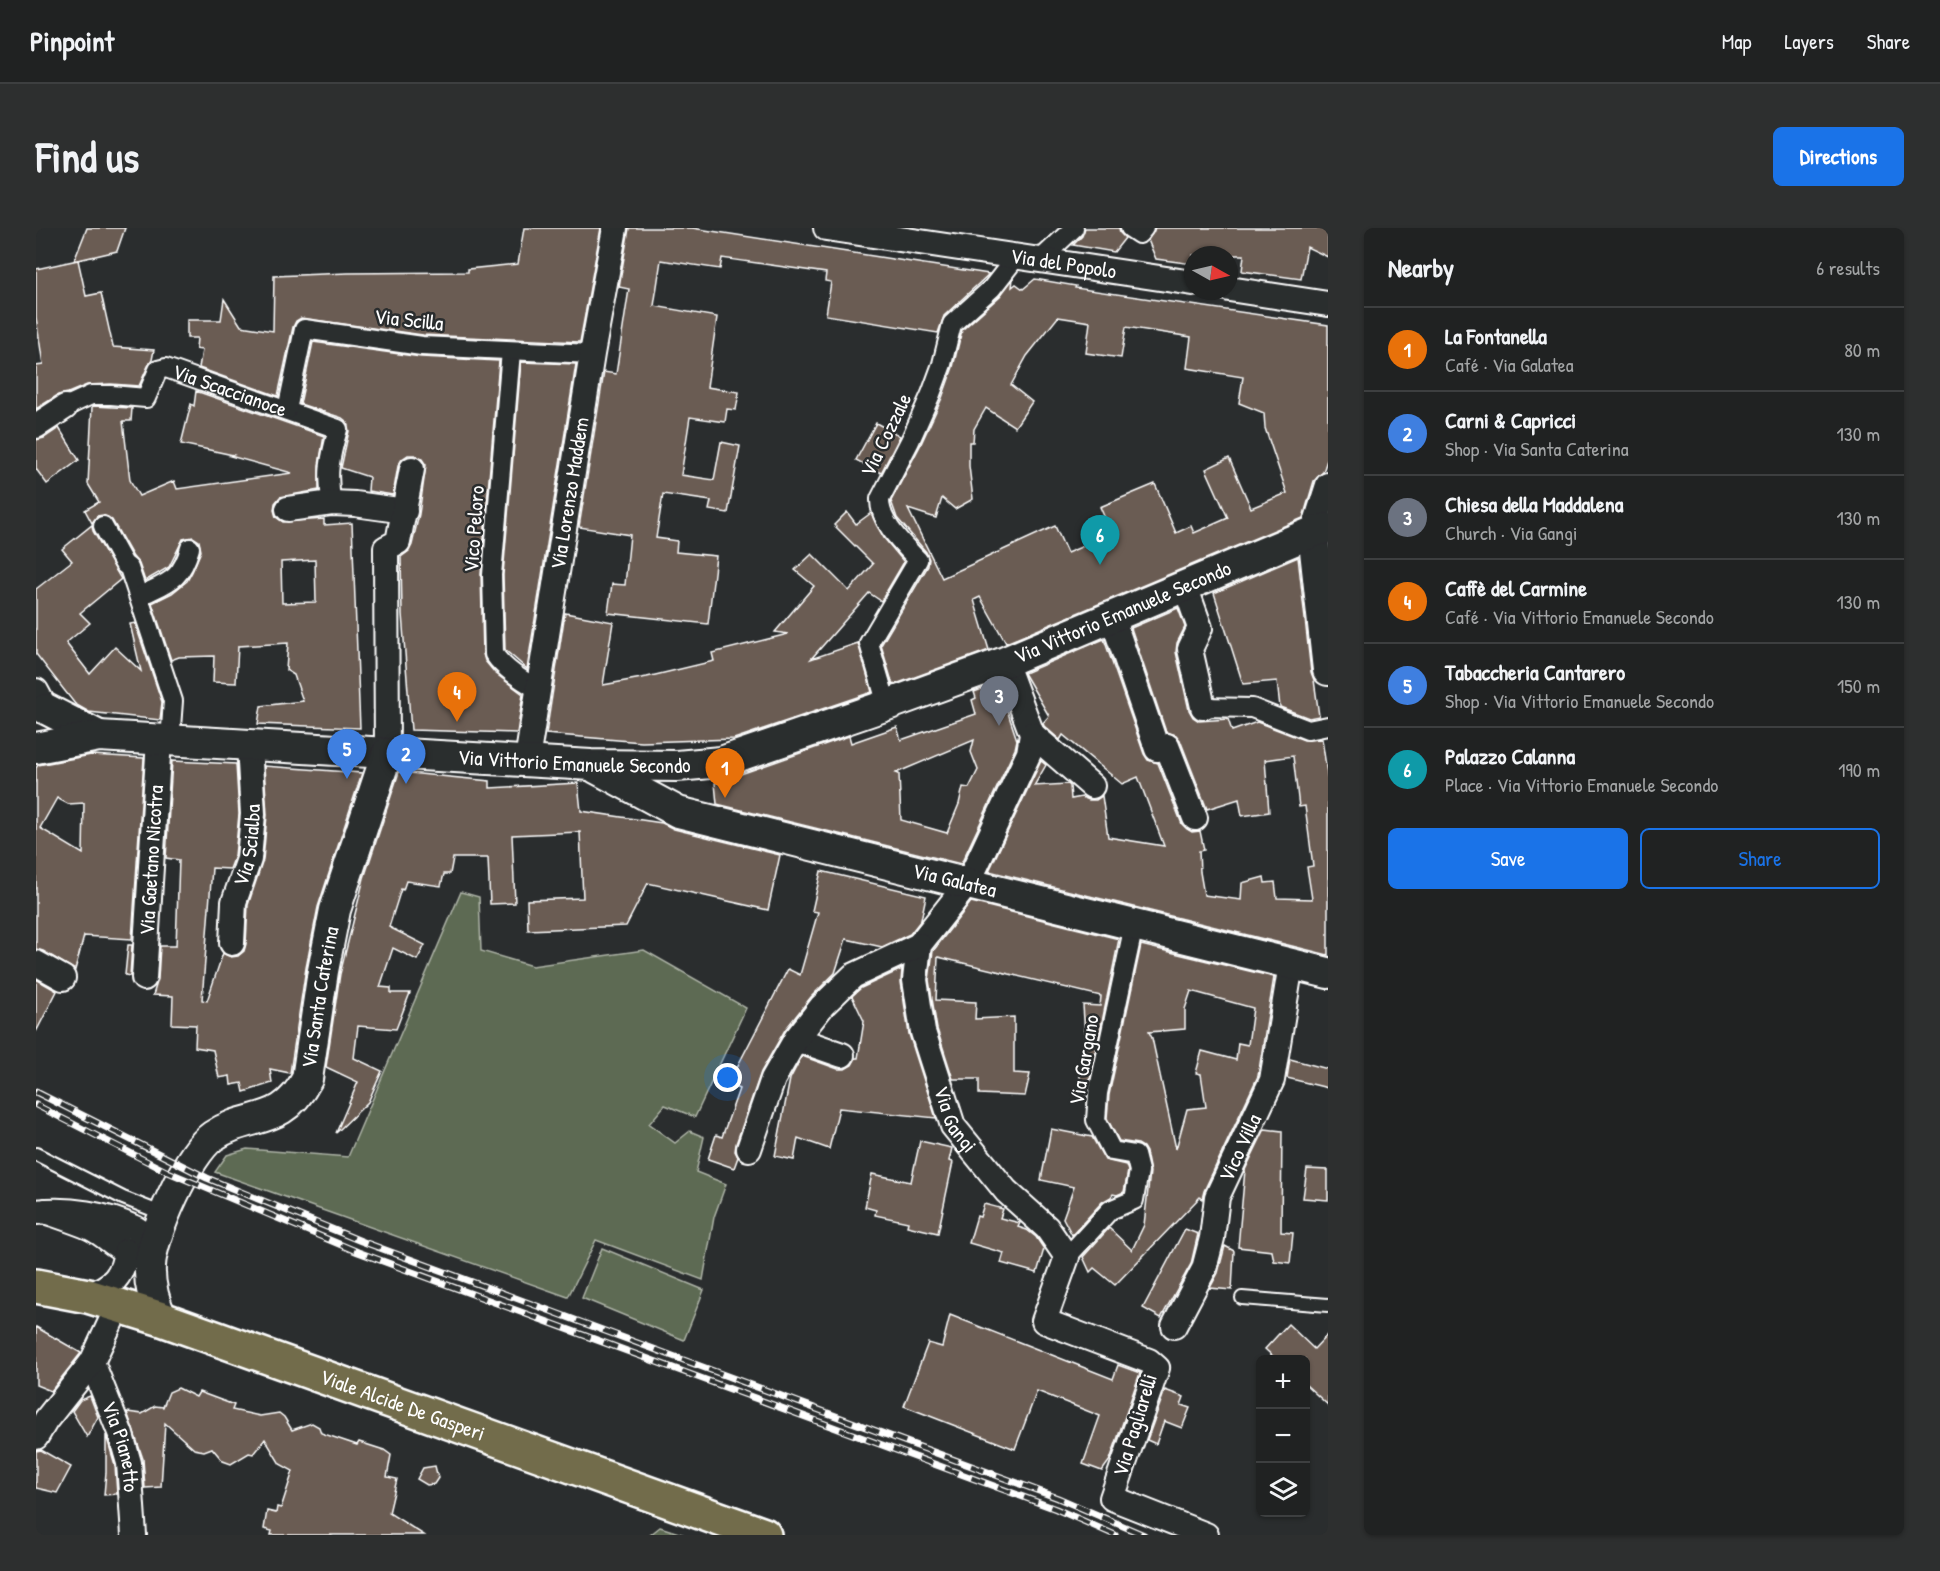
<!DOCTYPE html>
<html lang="en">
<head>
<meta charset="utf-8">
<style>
  body { margin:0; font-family:"Patrick Hand",sans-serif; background:#2d2f2f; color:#f1f3f6 }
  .controls { position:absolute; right:18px; bottom:18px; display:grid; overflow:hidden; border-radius:9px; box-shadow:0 2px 4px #0004 }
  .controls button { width:54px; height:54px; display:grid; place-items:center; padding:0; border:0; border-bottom:2px solid #3d3f40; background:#202222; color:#f1f3f6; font:30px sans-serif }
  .compass { position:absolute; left:1148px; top:18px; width:54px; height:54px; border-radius:50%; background:#202222; box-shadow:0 2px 4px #0004; rotate:98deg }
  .you { position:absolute; left:692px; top:850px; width:21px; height:21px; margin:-15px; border:4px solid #fff; border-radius:50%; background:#1a73e8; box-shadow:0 0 0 9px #1a73e833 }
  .badge { display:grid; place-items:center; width:39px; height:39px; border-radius:50%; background:#1a73e8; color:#fff; font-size:20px; font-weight:700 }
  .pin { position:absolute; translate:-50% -50px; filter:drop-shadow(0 2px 3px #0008) }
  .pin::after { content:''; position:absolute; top:32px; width:21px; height:18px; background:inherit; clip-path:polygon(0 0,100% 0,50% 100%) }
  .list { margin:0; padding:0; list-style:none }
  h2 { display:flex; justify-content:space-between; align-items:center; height:78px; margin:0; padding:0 24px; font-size:26px }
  h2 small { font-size:20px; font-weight:400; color:#a2a4a5 }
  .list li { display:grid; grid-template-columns:39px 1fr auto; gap:18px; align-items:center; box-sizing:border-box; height:84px; padding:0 24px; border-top:2px solid #3d3f40 }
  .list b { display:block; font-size:22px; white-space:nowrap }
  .list p { margin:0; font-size:20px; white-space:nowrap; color:#a2a4a5 }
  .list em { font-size:20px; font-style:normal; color:#a2a4a5 }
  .actions { display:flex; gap:12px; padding:18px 24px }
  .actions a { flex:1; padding:14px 0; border:2px solid #1a73e8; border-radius:9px; text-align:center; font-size:21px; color:#1a73e8 }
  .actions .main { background:#1a73e8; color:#fff }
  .icon { flex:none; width:33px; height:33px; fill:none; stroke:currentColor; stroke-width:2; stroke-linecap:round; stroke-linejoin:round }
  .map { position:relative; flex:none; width:1292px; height:1307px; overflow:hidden; border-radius:9px }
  header { display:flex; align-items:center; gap:36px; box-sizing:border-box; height:84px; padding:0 30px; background:#202222; border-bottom:2px solid #3d3f40 }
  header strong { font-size:28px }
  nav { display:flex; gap:33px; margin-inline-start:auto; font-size:21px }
  .intro { display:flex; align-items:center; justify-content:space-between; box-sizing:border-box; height:144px; padding:0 36px }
  h1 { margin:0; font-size:42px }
  .button { padding:15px 27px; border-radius:9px; background:#1a73e8; color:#fff; font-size:21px; font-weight:700 }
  main { display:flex; gap:36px; padding:0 36px }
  aside { flex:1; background:#202222; border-radius:9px; box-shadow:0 2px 4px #0004 }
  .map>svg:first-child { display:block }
</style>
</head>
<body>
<header>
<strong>Pinpoint</strong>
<nav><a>Map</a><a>Layers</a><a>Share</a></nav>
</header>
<div class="intro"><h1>Find us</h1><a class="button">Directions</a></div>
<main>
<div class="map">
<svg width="1292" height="1307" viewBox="0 0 1292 1307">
  <rect width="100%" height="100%" fill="#2a2d2e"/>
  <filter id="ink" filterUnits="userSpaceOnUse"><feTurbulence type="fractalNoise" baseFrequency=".0167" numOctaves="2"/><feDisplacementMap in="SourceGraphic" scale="12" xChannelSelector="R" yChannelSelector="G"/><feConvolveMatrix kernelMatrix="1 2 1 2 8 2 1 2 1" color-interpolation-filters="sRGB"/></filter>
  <g filter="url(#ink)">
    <!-- green -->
    <g fill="#5d6a52" stroke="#aeb4a8" stroke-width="1.5">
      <path d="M425,664L443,669L445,723L496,738L608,722L710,780L659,889L629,877L613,896L639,915L654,903L668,909L660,944L690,956L678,989L667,1052L560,1012L532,1069L179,944L191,927L211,921L312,929Z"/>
      <path d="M566,1020L668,1062L648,1112L546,1070Z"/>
      <path d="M624,1299L649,1307H614Z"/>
    </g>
    <!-- building -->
    <g fill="#6a5b52" stroke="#fff" stroke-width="1.5" fill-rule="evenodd">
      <path d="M51,0H89L81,23L38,33Z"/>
      <path d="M488,0H565L544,114L387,107L265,90L260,93L257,99L242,168L163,140L166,122L160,121L161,110H151V92H185L188,71L205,98L237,103L238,48L312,45L432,44V41L482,36Z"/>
      <path d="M593,0H656L953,46L908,88L902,105L790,87L795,54L789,53L790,45L686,30L684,41L625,32L618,78L681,89L671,159L703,164L700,182L691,181L689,194L654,189L645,247L678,252L685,214L704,218L692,285L673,282L675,273L627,266L620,310L641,313L640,324L680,328L672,396L572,385L576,356L589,357L594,307L543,299L568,144L580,146L593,61L583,59Z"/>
      <path d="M1049,0H1083L1084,5L1089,10L1078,24L1037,17L1046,8Z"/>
      <path d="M1119,0H1292V29L1271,19L1265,51L1206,43L1208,27H1157V36L1120,31L1112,12Z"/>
      <path d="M42,32L50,68L65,65L77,119L118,122L116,132L112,138L103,158L75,156L51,157L32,165L22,167L0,181V138L7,137L0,89V41Z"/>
      <path d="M977,51L976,59L980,56L987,61L999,51L1040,58L1039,60L1292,97V229L1287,244L1278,253L1267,290L970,415L944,369L938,372L953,422L857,457L845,417L892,338L893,331L890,324L861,290L855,273L884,218L906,170L917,139L926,102L964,68ZM1022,89L1054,94L1050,125L1085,130L1090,99L1155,109L1151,140L1207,149L1203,175L1228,185L1229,200L1251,265L1215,280L1193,230L1170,241L1192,290L1158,305L1155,298L1140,305L1119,256L1064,279L1076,306L1031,325L1019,298L906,350L872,281L900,290L906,270L919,281L937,271L933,238V214H937L938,201L950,180L979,199L996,174L975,157L991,128Z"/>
      <path d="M277,114L385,129L463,133L445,346L447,426L449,433L459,445L487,466L481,505L375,502L366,386L365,329L373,323L376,317L383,286L390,237L386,231L379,227H372L366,231L362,238L357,267L332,263L333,249L305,240L313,203L311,194L306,190L264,176Z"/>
      <path d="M485,134L540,136L491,441L469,422L467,347Z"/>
      <path d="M160,163L288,208L283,237V262L244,269L239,275L238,282L240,289L247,294L288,291V297L316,295L324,500L222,496L225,478L267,473L258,447L250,442L252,415L202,418L200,455L177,454L178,428L143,429L135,432L116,375L136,365L151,353L156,344L165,323L163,313L157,309L147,311L133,339L109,353L103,336L97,329L76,292L67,287L61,288L56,295L49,282L63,274L52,256L56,179L57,178L96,180L95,193H87L94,252L103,268L138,253L141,261L256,245L194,228L197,227L145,216L155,176L158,178ZM279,332L280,374L246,375L245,334Z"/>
      <path d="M840,195L864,208L845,245L820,232Z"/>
      <path d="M23,200L43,232L11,256L0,241V212L8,210Z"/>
      <path d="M811,284L820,296L835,285L848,310L868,334L845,373L833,365L775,431L822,415L836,464L698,511L606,514L510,506L529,385L577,394L567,457L611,449L678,433L676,425L752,406L739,404L778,358L759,342L776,326L813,363L837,336L798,297Z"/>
      <path d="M56,297L57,303L85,351L44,385L54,395L30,415L54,446L79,419L105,443L94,396L99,395L126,474L124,492L53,484L39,476L0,426V361L36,333L26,321Z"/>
      <path d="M1262,329L1275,444L1278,452L1283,488L1273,490L1244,479L1241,453L1207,456L1178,365Z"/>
      <path d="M1142,380L1149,399L1141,415L1140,424L1153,482L1157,489L1163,493L1192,491L1196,503L1221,494L1268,512L1286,511L1292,552V727L953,643L1005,533L1010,537L998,558L1032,556L1034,558L1035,571L1046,569L1053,572H1060L1066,568L1072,609L1128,618L1102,549L1086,556L1027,507L1024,512L1008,498L1007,495L1013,488L988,445L1068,411L1108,526L1112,532L1122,535L1146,596L1151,601L1156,604L1164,603L1168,622L1163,623L1164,644L1168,667L1205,672L1206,655L1228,649L1229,655L1239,654L1241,670L1276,671L1271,639L1277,638L1269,578L1263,579L1257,528L1229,532L1233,584L1206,588L1203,571L1171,581L1144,512L1140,507L1130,504L1095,400Z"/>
      <path d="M962,455L981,512L979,521L925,636L681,576L679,555L813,508L815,515L861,499L865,512L940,486L936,472L940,470L938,464ZM938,512L935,524L942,542L933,560L927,559L923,576L911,605L865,592L863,546L860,545Z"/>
      <path d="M55,527L108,530L96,711L48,708L39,742L7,723L0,721V540L2,537ZM21,570L32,576L48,575L47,626L4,600Z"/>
      <path d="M136,533L200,536L203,586L199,628L194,641L176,640L166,772L171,773L187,725L195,729L202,728L208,723L210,716L212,677L227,632L231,587L228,538L326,545L282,679L270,740L254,845L234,841L236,855L208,864L206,855L195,857L194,848L183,850L177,822L159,819L160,797L136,796L137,768L117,767L122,751L124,718H140L143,632L130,630Z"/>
      <path d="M363,544L454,553V560L542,555L545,583L626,595L638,601L744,627L732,682L612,655L590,698L492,702L491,672L547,670L544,604L476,607L479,675L454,676L452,630H417L414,646H408L405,658L370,653L367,662L365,661L353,699L389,717L381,732L357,720L344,759L355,760V765H374L360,801L322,798L318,830L346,843L332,874L300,905L322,854L290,839L304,746L328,650Z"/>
      <path d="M785,643L890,668L885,692L874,706L846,719L810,711L799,745L775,769L749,802L725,844L700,916L699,923L702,929L698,940L672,931L680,907L686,909L703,861L694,857L698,845L752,741L764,747L782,684L776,683Z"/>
      <path d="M935,674L1083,711L1051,867L1042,866L1049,807L1047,777L1064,778L1065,768L902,729L900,772L940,774L939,791L978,789V845L994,846L989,868L943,866V851H917L901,801L893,752L897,723Z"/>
      <path d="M92,717H96L94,748L89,747Z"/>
      <path d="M1105,717L1238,749L1222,848L1168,963L1166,971L1164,969L1079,1057L1058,1040L1054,1044L1047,1029L1073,1000L1096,1022L1108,997L1114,944L1110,924L1107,919L1102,916L1083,913L1071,890L1073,867ZM1155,763L1217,780L1212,817L1202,815L1200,832L1166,823L1160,845L1165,846L1170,879L1151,881L1140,921L1116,810L1113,804L1149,801V781Z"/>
      <path d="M866,741L865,754L873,806L900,890L803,880L793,921L762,910L758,932L739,928L754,851L766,828L802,841H809L816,837L820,830H822L828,793L816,768L825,760Z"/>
      <path d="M0,751L21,763L0,804Z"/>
      <path d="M1254,831L1292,841V860L1251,850Z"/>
      <path d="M1015,901L1056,909L1069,932L1090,937L1092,943L1088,964L1081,967L1077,966L1075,969L1066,974L1036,1007L1027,990L1038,959L1005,952Z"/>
      <path d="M1229,901L1246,903L1245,1004L1257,1005L1254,1035L1238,1033L1236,1023L1202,1019L1209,942Z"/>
      <path d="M884,913L916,920L913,933L917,934L902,1005L871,998L872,994L839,987L840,982L829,979L836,946L875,954Z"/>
      <path d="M1271,941L1292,942V972L1267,970Z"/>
      <path d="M948,976L967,981L964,990L984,995L982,999L991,1002L1000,1009L1008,1021L1001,1045L965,1035L968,1025L933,1015L941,988L944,989Z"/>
      <path d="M1149,1001L1162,1006L1155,1036L1125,1090L1107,1080Z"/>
      <path d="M1189,1018L1198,1023L1196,1062L1174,1060L1182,1045Z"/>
      <path d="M914,1087L1077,1151L1082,1137L1104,1145L1074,1232L1066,1243L1047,1236L1064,1188L1001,1163L979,1221L868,1178L892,1115L906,1119Z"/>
      <path d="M1252,1096L1278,1121L1292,1106V1177L1269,1156V1131H1240L1229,1121Z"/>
      <path d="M0,1099L45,1125L15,1163L0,1157Z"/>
      <path d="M142,1160L160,1169L163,1164L198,1177L196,1182L224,1188L243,1185L248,1189L256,1202L276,1195L283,1199L285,1205L321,1217L323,1214L348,1222L355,1227L351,1249L361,1251L353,1285L388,1307H235L236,1303L228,1301L231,1283L240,1285L241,1279L245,1280L257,1243L244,1236L229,1211L217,1226L213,1225L195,1236L187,1233L176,1220L168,1223L158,1221L129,1195L125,1259L109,1260L107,1231L91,1184L106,1186L119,1178L127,1179L133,1164Z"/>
      <path d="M1129,1162L1148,1169L1145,1177L1154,1180L1146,1200L1128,1193L1120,1216L1111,1212Z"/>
      <path d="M54,1168L62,1189L51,1209L36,1183L44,1172Z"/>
      <path d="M70,1207L79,1237L81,1266L68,1267L70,1244Z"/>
      <path d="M5,1222L35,1239L21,1265L0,1260V1223Z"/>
      <path d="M399,1238L402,1250L398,1256L391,1257L381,1251L387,1240Z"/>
    </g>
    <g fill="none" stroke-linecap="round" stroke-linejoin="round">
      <defs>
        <g id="service">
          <path d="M0,926L87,970L128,986"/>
          <path d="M1206,1070L1292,1077"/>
        </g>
        <g id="pedestrian">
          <path d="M1094,0L1103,6L1108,0"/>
          <path d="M1004,32L1038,0"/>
          <path d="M475,123L456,347L458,426C468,441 486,452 501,461"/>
          <path id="s1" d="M29,179L55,167H75L110,170L122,142L130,140L302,201C294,229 290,246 296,275"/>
          <path d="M251,182L268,101L386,118L556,126"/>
          <path d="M67,298L88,336L93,340L137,473L134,513"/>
          <path d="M104,368C132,354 145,353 154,320"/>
          <path d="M851,477L833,415L882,332C867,316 843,294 844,271L874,213L895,166L906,136L916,96L956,60L980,29"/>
          <path d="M1167,479L1216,480L1272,502L1292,498"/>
          <path d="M1031,1029L1074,982L1098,972L1103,943L1099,927L1076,923L1060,892L1062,865L1098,697"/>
        </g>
        <g id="minor">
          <path id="s2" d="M790,0L1157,55"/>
          <path d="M1193,61L1292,76"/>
          <path d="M0,198L29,179"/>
          <path d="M252,281L296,275L319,276L369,283"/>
          <path d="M1277,304L1292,257"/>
          <path d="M1149,358L1164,400L1154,421L1167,479"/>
          <path d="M1076,389L1121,521L1131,518L1159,590"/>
          <path id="s3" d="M969,434L996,506L993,525L932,655L883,717L879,752L887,804L917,898L970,963L1011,1000L1031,1029L1008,1093L1113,1133L1121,1140L1076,1270L1170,1307"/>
          <path d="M0,463L6,474"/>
          <path d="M996,506L1056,558"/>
          <path d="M351,525L350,320L362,314L376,241"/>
          <path id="s4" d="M491,532L556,126L579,0"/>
          <path id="s5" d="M196,715L198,674L213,631L217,586L213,517"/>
          <path d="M0,735L27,750"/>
          <path id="s6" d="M108,750L123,512"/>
          <path d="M760,811L806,827"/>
          <path d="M713,921L737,851L760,811L786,778L817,748L883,717"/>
          <path d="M0,984C33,980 69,986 99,1000C106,1004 113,1010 119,1014C83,1035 82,1012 53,999C38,993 23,988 9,983"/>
          <path d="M52,1068C76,1058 87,1049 90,1023"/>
          <path id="s7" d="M1138,1098L1168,1041L1176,1010L1181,969L1236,852L1255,736"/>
          <path id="s8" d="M56,1134L85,1207L93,1235L98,1307"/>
          <path d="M0,1209L10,1192L56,1134L76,1091"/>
        </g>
        <g id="tertiary">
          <path d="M1277,304L1292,442"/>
          <path d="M10,481L63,508"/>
          <path id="s9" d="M0,520L63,508L555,537L641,538L685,534L851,477L969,434L1277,304L1292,300"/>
          <path id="s10" d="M560,540L642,584L1292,745"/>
          <path id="s11" d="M126,1091C118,1074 113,1057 114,1038C115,1008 152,925 177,908C214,883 245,900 271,851L287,743L299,682L351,525"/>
        </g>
        <g id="primary">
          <path id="s12" d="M0,1058L52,1068L126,1091L728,1307"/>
        </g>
      </defs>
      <!-- service casing -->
      <use href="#service" stroke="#fff" stroke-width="16"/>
      <!-- pedestrian casing -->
      <use href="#pedestrian" stroke="#fff" stroke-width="22"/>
      <!-- minor casing -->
      <use href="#minor" stroke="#fff" stroke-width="28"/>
      <!-- tertiary casing -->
      <use href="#tertiary" stroke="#fff" stroke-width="34"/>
      <!-- primary casing -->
      <use href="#primary" stroke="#fff" stroke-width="38"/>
      <!-- service -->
      <use href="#service" stroke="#2a2d2e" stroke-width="12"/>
      <!-- pedestrian -->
      <use href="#pedestrian" stroke="#2a2d2e" stroke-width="18"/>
      <!-- minor -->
      <use href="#minor" stroke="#2a2d2e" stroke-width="24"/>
      <!-- tertiary -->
      <use href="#tertiary" stroke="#2a2d2e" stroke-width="30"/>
      <!-- primary -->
      <use href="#primary" stroke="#726c4b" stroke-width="33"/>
      <defs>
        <g id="rail">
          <path d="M0,864L171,950L325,1013L1022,1270L1108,1307"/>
          <path d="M0,877L132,944L322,1024L1020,1281L1079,1307"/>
        </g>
      </defs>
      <!-- rail casing -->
      <use href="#rail" stroke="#fff" stroke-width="7"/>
      <!-- rail -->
      <use href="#rail" stroke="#2a2d2e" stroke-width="4.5" stroke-dasharray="14" stroke-linecap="butt"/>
    </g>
  </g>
  <g text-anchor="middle" stroke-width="5" stroke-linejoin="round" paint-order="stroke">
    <!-- street labels -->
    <g font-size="21" fill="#fff" stroke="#2a2d2e">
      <text dy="7" stroke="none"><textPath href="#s2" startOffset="240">Via del Popolo</textPath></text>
      <text transform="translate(373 92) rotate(6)" y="7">Via Scilla</text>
      <text dy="7" stroke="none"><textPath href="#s1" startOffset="190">Via Scaccianoce</textPath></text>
      <text transform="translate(850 207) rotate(-64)" y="7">Via Cozzale</text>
      <text dy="7" stroke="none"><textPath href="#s4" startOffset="270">Via Lorenzo Maddem</textPath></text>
      <text transform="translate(438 301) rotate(-86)" y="7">Vico Peloro</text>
      <text dy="7" stroke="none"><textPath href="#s9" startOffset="1116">Via Vittorio Emanuele Secondo</textPath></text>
      <text dy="7" stroke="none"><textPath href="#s9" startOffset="540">Via Vittorio Emanuele Secondo</textPath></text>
      <text dy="7" stroke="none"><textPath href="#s5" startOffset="100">Via Scialba</textPath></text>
      <text dy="7" stroke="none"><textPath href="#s6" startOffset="118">Via Gaetano Nicotra</textPath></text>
      <text dy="7" stroke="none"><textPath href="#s10" startOffset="378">Via Galatea</textPath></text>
      <text dy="7" stroke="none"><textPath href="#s11" startOffset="398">Via Santa Caterina</textPath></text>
      <text transform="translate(1048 832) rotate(-80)" y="7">Via Gargano</text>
      <text dy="7" stroke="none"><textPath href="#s3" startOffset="500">Via Gangi</textPath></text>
      <text dy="7" stroke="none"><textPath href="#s7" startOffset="192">Vico Villa</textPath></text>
      <text dy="7" stroke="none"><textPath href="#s12" startOffset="386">Viale Alcide De Gasperi</textPath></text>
      <text transform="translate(1099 1197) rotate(-73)" y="7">Via Pagliarelli</text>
      <text dy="7" stroke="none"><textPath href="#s8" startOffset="90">Via Pianetto</textPath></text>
    </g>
  </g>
</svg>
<div class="controls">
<button>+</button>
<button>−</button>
<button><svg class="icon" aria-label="layers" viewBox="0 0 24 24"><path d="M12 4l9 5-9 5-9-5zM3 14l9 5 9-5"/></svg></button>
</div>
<svg class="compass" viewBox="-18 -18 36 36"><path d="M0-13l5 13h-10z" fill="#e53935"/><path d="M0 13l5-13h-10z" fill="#a2a4a5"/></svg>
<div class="you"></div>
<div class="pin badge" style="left:689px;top:570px;background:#e8710a">1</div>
<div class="pin badge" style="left:370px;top:556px;background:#3f7fe0">2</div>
<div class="pin badge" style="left:963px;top:498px;background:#6b7280">3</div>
<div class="pin badge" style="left:421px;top:494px;background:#e8710a">4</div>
<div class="pin badge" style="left:311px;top:551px;background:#3f7fe0">5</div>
<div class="pin badge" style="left:1064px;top:337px;background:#0f9aa8">6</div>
</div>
<aside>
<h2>Nearby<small>6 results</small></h2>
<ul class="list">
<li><span class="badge" style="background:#e8710a">1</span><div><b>La Fontanella</b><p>Café · Via Galatea</p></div><em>80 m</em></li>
<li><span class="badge" style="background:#3f7fe0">2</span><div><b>Carni &amp; Capricci</b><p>Shop · Via Santa Caterina</p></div><em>130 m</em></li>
<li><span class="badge" style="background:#6b7280">3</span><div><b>Chiesa della Maddalena</b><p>Church · Via Gangi</p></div><em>130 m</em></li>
<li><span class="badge" style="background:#e8710a">4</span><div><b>Caffè del Carmine</b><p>Café · Via Vittorio Emanuele Secondo</p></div><em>130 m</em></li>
<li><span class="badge" style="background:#3f7fe0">5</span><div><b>Tabaccheria Cantarero</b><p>Shop · Via Vittorio Emanuele Secondo</p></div><em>150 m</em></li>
<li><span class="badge" style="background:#0f9aa8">6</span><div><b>Palazzo Calanna</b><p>Place · Via Vittorio Emanuele Secondo</p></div><em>190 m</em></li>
</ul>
<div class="actions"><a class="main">Save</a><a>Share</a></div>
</aside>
</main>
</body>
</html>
